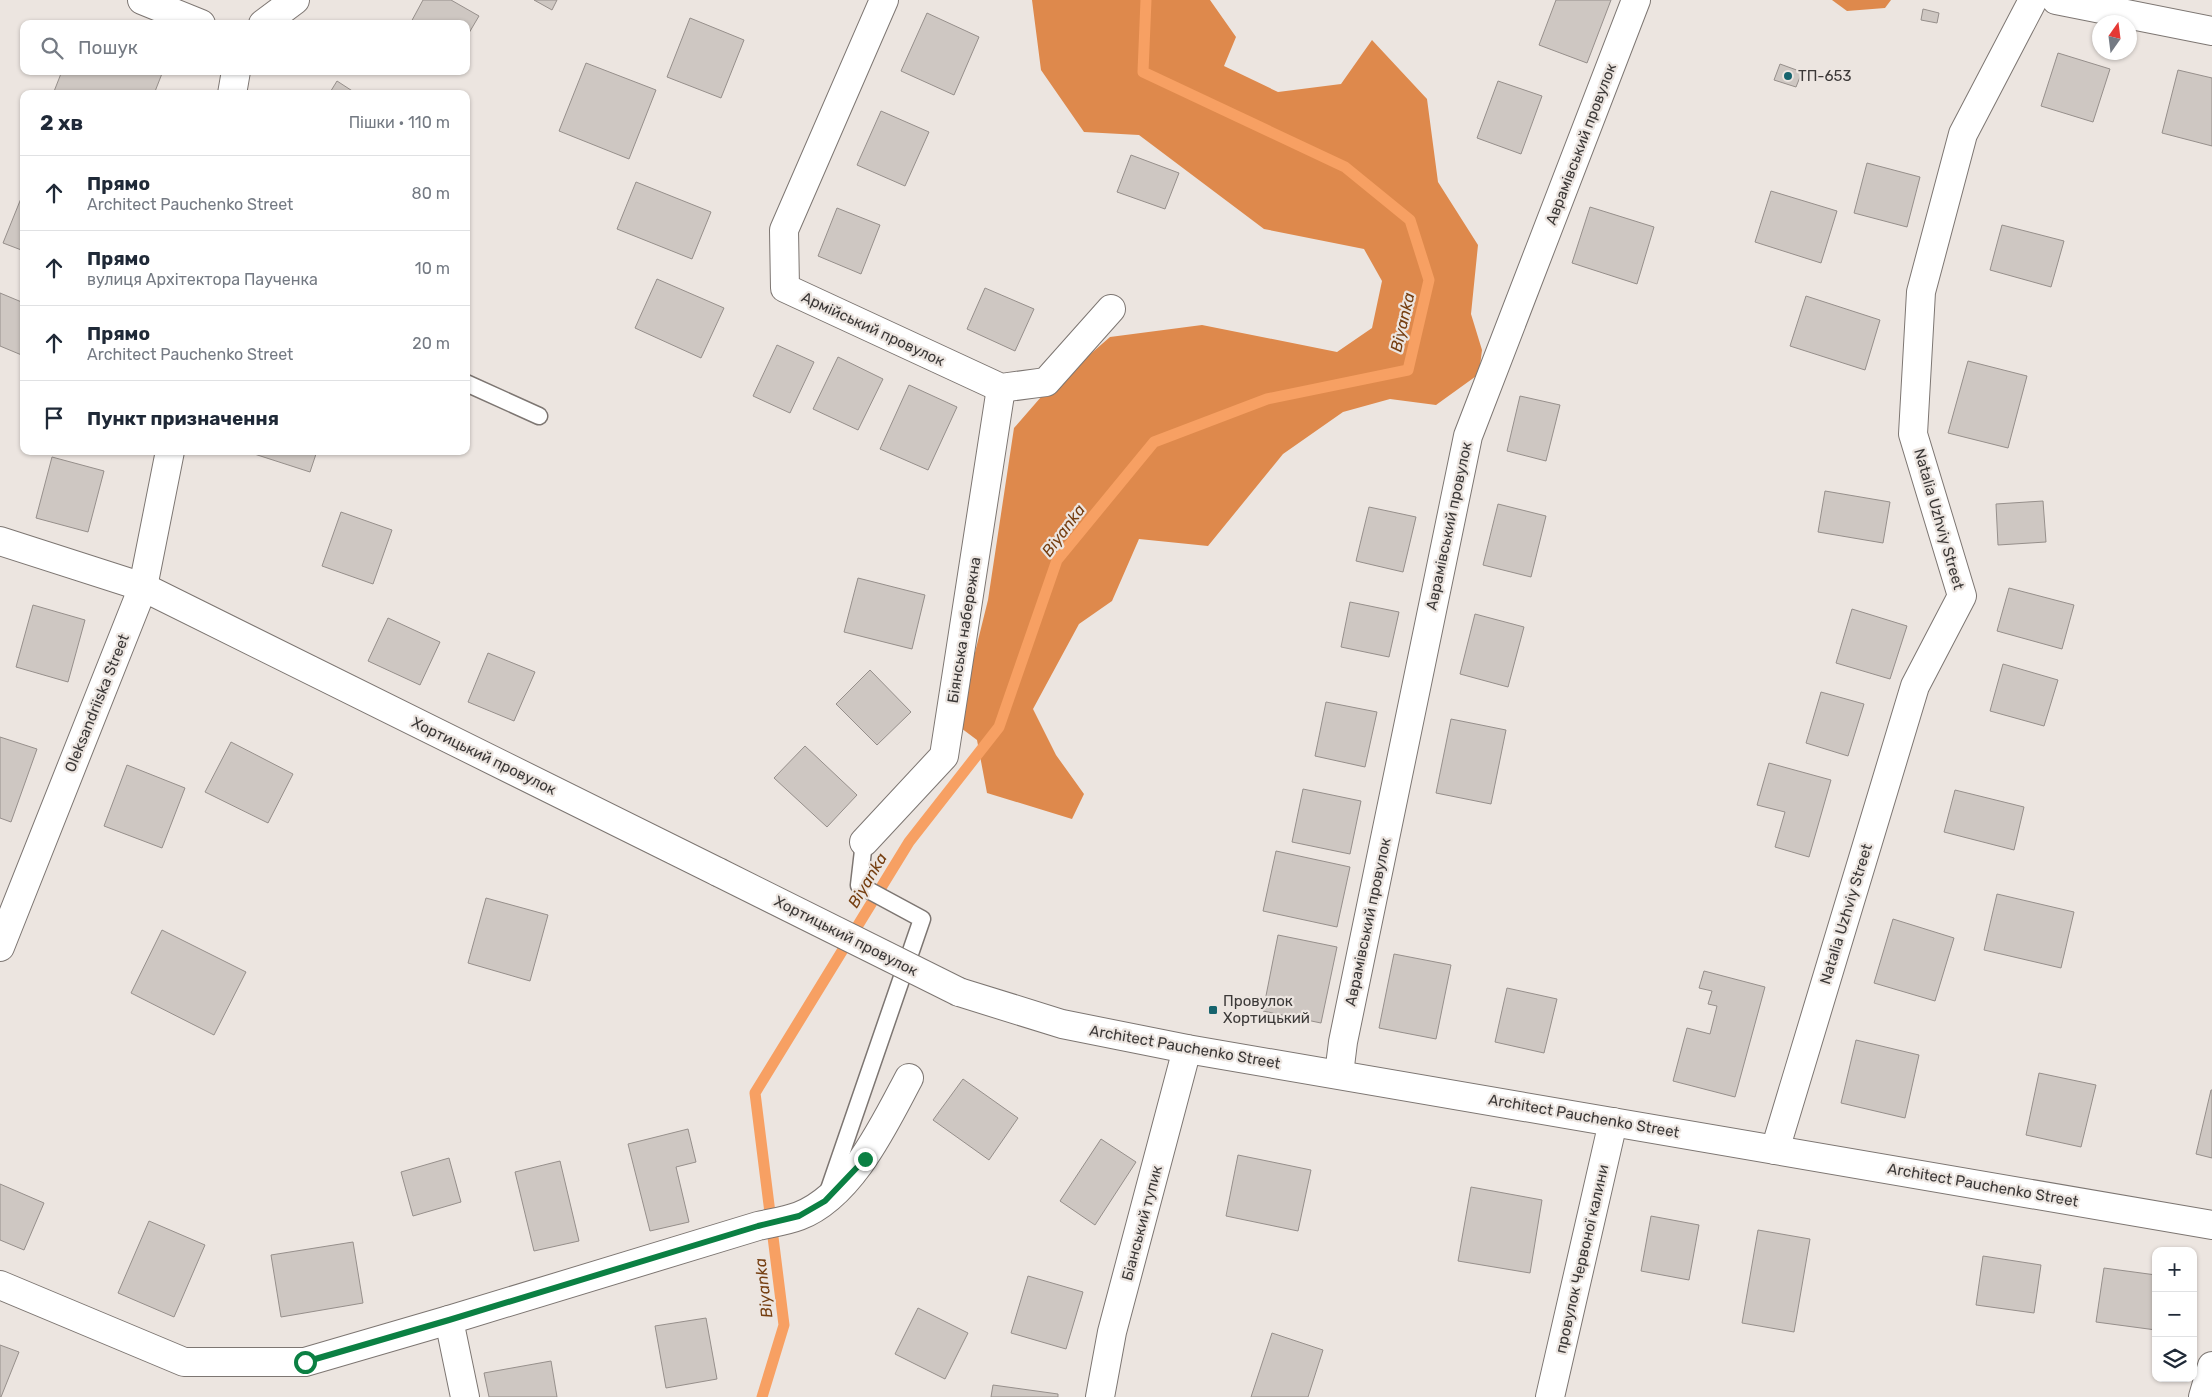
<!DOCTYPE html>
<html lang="uk">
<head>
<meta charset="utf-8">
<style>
  body { margin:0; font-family:Rubik,sans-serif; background:#f2f2f3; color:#1f2937 }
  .controls { position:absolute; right:15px; bottom:15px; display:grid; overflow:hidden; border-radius:10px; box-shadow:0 1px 4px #0004 }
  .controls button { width:45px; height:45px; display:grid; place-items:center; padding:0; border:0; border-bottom:1px solid #e0e1e3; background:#fff; color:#1f2937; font:25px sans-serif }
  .compass { position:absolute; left:2092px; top:15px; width:45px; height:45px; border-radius:50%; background:#fff; box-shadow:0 1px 4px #0004; rotate:14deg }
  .stop { position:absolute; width:15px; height:15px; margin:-11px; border:4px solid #0b8043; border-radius:50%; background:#fff }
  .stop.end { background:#0b8043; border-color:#fff; box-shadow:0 1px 5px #0008 }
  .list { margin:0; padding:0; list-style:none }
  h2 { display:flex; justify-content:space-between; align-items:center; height:65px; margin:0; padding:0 20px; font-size:21px }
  h2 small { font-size:16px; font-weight:400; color:#747a83 }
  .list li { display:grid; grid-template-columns:32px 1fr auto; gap:15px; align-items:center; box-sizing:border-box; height:75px; padding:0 20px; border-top:1px solid #e0e1e3 }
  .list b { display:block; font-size:19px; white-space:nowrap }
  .list p { margin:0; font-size:16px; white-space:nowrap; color:#747a83 }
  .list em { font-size:16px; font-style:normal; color:#747a83 }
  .icon { flex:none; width:28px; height:28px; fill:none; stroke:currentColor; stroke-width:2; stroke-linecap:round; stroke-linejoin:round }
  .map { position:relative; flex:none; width:2212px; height:1397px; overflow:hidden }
  .search { position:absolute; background:#fff; box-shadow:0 1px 4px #0004; left:20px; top:20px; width:450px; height:55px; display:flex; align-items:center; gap:12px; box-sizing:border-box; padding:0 18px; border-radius:10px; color:#747a83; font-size:19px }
  .panel { position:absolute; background:#fff; box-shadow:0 1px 4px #0004; left:20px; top:90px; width:450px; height:365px; border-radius:10px }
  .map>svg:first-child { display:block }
</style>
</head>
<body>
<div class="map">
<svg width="2212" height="1397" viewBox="0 0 2212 1397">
  <rect width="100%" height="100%" fill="#ece5e0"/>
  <!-- forest -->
  <g fill="#de894c">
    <path d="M1032,0H1210L1236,37L1224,66L1278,92L1341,84L1372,40L1427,99L1438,182L1478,245L1471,314L1482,350L1479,374L1436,405L1390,399L1343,412L1283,454L1208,546L1139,539L1112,601L1079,624L1033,709L1056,755L1084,794L1072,819L987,793L977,740L957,725L988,600L1014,428L1041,397L1110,337L1202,325L1337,352L1372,328L1382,281L1364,249L1264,229L1139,135L1084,132L1041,70Z"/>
    <path d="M1832,0H1891L1885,8L1847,11Z"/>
  </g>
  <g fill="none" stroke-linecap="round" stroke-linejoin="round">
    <!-- stream -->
    <path stroke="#f7a063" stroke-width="11" d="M762,1397L784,1325L755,1093L909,842L999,727L1057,560L1154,442L1267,399L1408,370L1429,280L1410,220L1345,167L1143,72L1146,0"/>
  </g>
  <!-- building -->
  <g fill="#cec7c2" stroke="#968f8b">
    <path d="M423,0H451L479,16L466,38V24H410Z"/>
    <path d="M534,0H557L552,10Z"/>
    <path d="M1556,0H1611L1587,63L1539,45Z"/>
    <path d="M1923,9L1939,13L1937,23L1921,20Z"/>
    <path d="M927,13L979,37L954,95L901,71Z"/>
    <path d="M690,18L744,40L721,98L667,77Z"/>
    <path d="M2058,53L2110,69L2093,122L2041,106Z"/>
    <path d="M586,63L656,90L629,159L559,131Z"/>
    <path d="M1780,64L1802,72L1796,87L1774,80Z"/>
    <path d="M2178,70L2212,78V146L2162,133Z"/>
    <path d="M62,71H163L154,94H53Z"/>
    <path d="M337,81L357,94H329Z"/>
    <path d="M1498,81L1542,96L1521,154L1477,138Z"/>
    <path d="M881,111L929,132L905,186L857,165Z"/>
    <path d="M1131,155L1179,173L1165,209L1117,192Z"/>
    <path d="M1867,163L1920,177L1907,227L1854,213Z"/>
    <path d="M636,182L711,212L692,259L617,229Z"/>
    <path d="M24,191V251L3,243Z"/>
    <path d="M1771,191L1837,211L1821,263L1755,242Z"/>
    <path d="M1590,207L1654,227L1637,284L1572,263Z"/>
    <path d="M837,208L880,225L861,274L818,256Z"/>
    <path d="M2002,225L2064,241L2051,287L1990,270Z"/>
    <path d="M657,279L724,308L701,358L635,328Z"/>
    <path d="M985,288L1034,309L1015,351L967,329Z"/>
    <path d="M0,293L24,303V356L0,346Z"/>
    <path d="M1806,296L1880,320L1865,370L1790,346Z"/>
    <path d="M777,345L814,362L790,413L753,396Z"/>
    <path d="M838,357L883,379L858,430L813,409Z"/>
    <path d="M1968,361L2027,376L2008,448L1948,433Z"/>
    <path d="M909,385L957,407L928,470L880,449Z"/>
    <path d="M1520,396L1560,405L1546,461L1507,451Z"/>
    <path d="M245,451H317L310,472Z"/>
    <path d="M52,457L104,471L88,532L36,518Z"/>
    <path d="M1825,491L1890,502L1883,543L1818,532Z"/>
    <path d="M2043,501L2046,542L1998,545L1996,504Z"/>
    <path d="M1498,504L1546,516L1531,577L1483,565Z"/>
    <path d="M1369,507L1416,517L1403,572L1356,561Z"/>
    <path d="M341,512L392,530L373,584L322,566Z"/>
    <path d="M858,578L925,595L912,649L844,632Z"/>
    <path d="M2009,588L2074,605L2062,649L1997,631Z"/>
    <path d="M1350,602L1399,612L1389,657L1341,647Z"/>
    <path d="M33,605L85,620L68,682L16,667Z"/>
    <path d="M1852,609L1907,626L1890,679L1836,663Z"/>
    <path d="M1475,614L1524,627L1508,687L1460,674Z"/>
    <path d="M388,618L440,642L420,685L368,661Z"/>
    <path d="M488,653L535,672L514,721L468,702Z"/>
    <path d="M2003,664L2058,680L2044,726L1990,711Z"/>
    <path d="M870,670L911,712L877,745L836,704Z"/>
    <path d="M1821,692L1864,704L1848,756L1806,743Z"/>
    <path d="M1326,702L1377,712L1365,767L1315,756Z"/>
    <path d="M1451,719L1506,730L1491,804L1436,793Z"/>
    <path d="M0,737L37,749L11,822L0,818Z"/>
    <path d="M231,742L293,774L268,823L205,792Z"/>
    <path d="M805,746L857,795L827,827L774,778Z"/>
    <path d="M1769,763L1831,780L1809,857L1775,847L1785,812L1757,805Z"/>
    <path d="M127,765L185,788L162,848L104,826Z"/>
    <path d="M1303,789L1361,801L1350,854L1292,842Z"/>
    <path d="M1955,790L2024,807L2014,850L1944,832Z"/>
    <path d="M1276,851L1350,867L1337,927L1263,911Z"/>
    <path d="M1997,894L2074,912L2061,968L1984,950Z"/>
    <path d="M486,898L548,915L530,981L468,963Z"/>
    <path d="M1893,919L1954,938L1935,1001L1874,983Z"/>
    <path d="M162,930L246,972L214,1035L131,993Z"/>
    <path d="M1278,935L1337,947L1321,1023L1263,1011Z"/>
    <path d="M1394,954L1451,965L1436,1039L1379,1028Z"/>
    <path d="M1704,971L1765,987L1735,1097L1673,1081L1687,1028L1710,1034L1717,1006L1708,1004L1712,991L1699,988Z"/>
    <path d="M1507,988L1557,999L1544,1053L1495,1042Z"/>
    <path d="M1856,1040L1919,1055L1905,1118L1841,1103Z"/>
    <path d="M2039,1073L2096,1085L2081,1147L2026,1135Z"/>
    <path d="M963,1079L1018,1118L989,1160L933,1120Z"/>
    <path d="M2211,1090H2212V1158L2196,1154Z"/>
    <path d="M688,1129L696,1162L676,1167L689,1222L650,1231L628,1144Z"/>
    <path d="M1101,1139L1136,1162L1095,1225L1060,1201Z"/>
    <path d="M1238,1155L1311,1170L1298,1231L1226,1216Z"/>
    <path d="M449,1158L461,1202L413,1216L401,1172Z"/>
    <path d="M560,1161L579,1241L534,1251L515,1172Z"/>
    <path d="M0,1184L44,1203L24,1250L0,1240Z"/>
    <path d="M1471,1187L1542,1200L1530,1273L1458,1261Z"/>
    <path d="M1651,1216L1699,1225L1689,1280L1641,1271Z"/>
    <path d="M149,1221L205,1245L174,1317L118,1293Z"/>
    <path d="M1758,1230L1810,1239L1794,1332L1742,1323Z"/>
    <path d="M353,1242L363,1303L281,1317L271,1255Z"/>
    <path d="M1983,1256L2041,1265L2034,1313L1976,1305Z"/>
    <path d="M2104,1268L2156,1275V1330L2096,1322Z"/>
    <path d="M1028,1276L1083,1292L1066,1349L1011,1333Z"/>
    <path d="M918,1308L968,1333L945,1379L895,1354Z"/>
    <path d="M706,1318L717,1379L666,1388L655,1326Z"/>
    <path d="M1272,1333L1323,1350L1308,1397H1251Z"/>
    <path d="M0,1345L19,1352L1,1397H0Z"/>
    <path d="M551,1361L557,1397H489L484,1373Z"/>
    <path d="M993,1385L1058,1394V1397H991Z"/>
  </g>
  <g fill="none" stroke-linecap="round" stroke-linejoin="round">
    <defs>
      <g id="lane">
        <path d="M466,383L539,416"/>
        <path d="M828,1192L922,919L859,885L864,842"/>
      </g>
      <g id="street">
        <path d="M884,0L784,230L785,288L1001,388L1046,382L1111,309"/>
        <path d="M2056,0L2212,31"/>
        <path d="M263,24L295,0"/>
        <path d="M0,541L143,587"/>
        <path d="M864,842L944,756L1001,388"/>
        <path d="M1339,1074L1343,1042L1468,436L1636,0"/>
        <path d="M1775,1150L1915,686L1962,596L1913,434L1921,292L1963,134L2033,0"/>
        <path d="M0,1285L184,1362H305L449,1320L758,1226C771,1223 786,1221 799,1216C851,1196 884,1125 909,1078"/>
        <path d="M449,1320L465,1397"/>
        <path d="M1100,1397L1112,1332L1187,1049"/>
        <path d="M1550,1397L1613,1122"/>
        <path d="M2203,1397L2212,1366"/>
      </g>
      <g id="secondary">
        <path d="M142,0L201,24"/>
        <path d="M232,94L236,71"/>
        <path d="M143,587L718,872"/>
        <path d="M0,947L143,587L170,451"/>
        <path d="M959,992L1062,1024L1187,1049L2212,1225"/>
      </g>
    </defs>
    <!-- lane casing -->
    <use href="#lane" stroke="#7d7672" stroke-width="19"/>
    <!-- street casing -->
    <use href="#street" stroke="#7d7672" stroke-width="30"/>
    <!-- secondary casing -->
    <use href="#secondary" stroke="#7d7672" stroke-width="30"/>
    <!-- lane -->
    <use href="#lane" stroke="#fff" stroke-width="16"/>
    <!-- street -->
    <use href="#street" stroke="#fff" stroke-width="28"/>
    <!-- secondary -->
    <use href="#secondary" stroke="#fff" stroke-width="28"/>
    <defs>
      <path id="secondary-bridge" d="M718,872L959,992"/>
    </defs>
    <!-- secondary-bridge casing -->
    <use href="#secondary-bridge" stroke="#7d7672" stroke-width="30" stroke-linecap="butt"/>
    <!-- secondary-bridge -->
    <use href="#secondary-bridge" stroke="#fff" stroke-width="28"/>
  </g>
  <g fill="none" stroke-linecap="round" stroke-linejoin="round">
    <!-- route -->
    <path stroke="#0b8043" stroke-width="6" d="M305,1362L449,1320L758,1226L799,1216L825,1201L865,1159"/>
  </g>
  <!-- markers -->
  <g fill="#16636d" stroke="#ece5e0" stroke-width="2">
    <circle cx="1788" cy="76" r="5"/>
    <rect x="1208" y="1005" width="10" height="10" rx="2.5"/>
  </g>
  <g text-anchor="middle" stroke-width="4.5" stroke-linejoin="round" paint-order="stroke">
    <!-- poi labels -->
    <g font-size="15" fill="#3c3938" stroke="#ece5e0" text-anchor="start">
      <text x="1798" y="81">ТП-653</text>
      <text x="1223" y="1006">Провулок<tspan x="1223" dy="17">Хортицький</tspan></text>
    </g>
    <!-- street labels -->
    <g font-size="15" fill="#3c3938" stroke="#ece5e0">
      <text transform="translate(1581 144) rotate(-69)" y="5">Аврамівський провулок</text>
      <text transform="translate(873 329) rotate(25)" y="5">Армійський провулок</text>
      <text transform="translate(1939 519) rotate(74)" y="5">Natalia Uzhviy Street</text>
      <text transform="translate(1449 526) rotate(-78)" y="5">Аврамівський провулок</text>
      <text transform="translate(964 630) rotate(-81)" y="5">Біянська набережна</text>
      <text transform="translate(97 703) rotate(-68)" y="5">Oleksandriiska Street</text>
      <text transform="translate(484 756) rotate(26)" y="5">Хортицький провулок</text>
      <text transform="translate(1846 914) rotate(-73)" y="5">Natalia Uzhviy Street</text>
      <text transform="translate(1368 922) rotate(-78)" y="5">Аврамівський провулок</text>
      <text transform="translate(846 936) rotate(27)" y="5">Хортицький провулок</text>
      <text transform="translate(1185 1047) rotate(10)" y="5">Architect Pauchenko Street</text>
      <text transform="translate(1584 1116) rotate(10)" y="5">Architect Pauchenko Street</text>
      <text transform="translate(1983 1185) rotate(10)" y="5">Architect Pauchenko Street</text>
      <text transform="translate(1142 1223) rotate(-75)" y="5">Біанський тупик</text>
      <text transform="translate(1582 1259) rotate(-77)" y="5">провулок Червоної калини</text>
    </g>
    <!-- water labels -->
    <g font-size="16" font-style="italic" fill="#753e10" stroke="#ece5e0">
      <text transform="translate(1402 322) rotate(-77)" y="6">Biyanka</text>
      <text transform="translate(1063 530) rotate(-53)" y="6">Biyanka</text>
      <text transform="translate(867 880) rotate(-59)" y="6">Biyanka</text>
      <text transform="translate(763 1288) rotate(-97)" y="6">Biyanka</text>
    </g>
  </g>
</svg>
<div class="controls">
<button>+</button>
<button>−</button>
<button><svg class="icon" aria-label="layers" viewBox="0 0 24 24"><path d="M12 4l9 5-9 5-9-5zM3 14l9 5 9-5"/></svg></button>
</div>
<svg class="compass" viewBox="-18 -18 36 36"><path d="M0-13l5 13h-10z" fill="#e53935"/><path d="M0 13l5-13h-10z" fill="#747a83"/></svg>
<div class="stop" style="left:305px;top:1362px"></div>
<div class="stop end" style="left:865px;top:1159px"></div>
<div class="search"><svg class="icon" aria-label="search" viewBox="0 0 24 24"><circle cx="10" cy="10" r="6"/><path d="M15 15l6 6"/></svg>Пошук</div>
<section class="panel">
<h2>2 хв<small>Пішки · 110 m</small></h2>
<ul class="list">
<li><svg class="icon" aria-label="ahead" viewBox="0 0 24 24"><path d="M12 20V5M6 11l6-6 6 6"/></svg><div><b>Прямо</b><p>Architect Pauchenko Street</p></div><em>80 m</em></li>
<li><svg class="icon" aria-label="ahead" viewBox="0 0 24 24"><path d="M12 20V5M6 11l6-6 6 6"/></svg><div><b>Прямо</b><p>вулиця Архітектора Паученка</p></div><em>10 m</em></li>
<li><svg class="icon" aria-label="ahead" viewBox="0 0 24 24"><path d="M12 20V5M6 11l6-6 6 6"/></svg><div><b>Прямо</b><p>Architect Pauchenko Street</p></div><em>20 m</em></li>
<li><svg class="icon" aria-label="arrive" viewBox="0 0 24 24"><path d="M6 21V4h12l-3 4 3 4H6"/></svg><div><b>Пункт призначення</b></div></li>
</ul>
</section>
</div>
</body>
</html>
